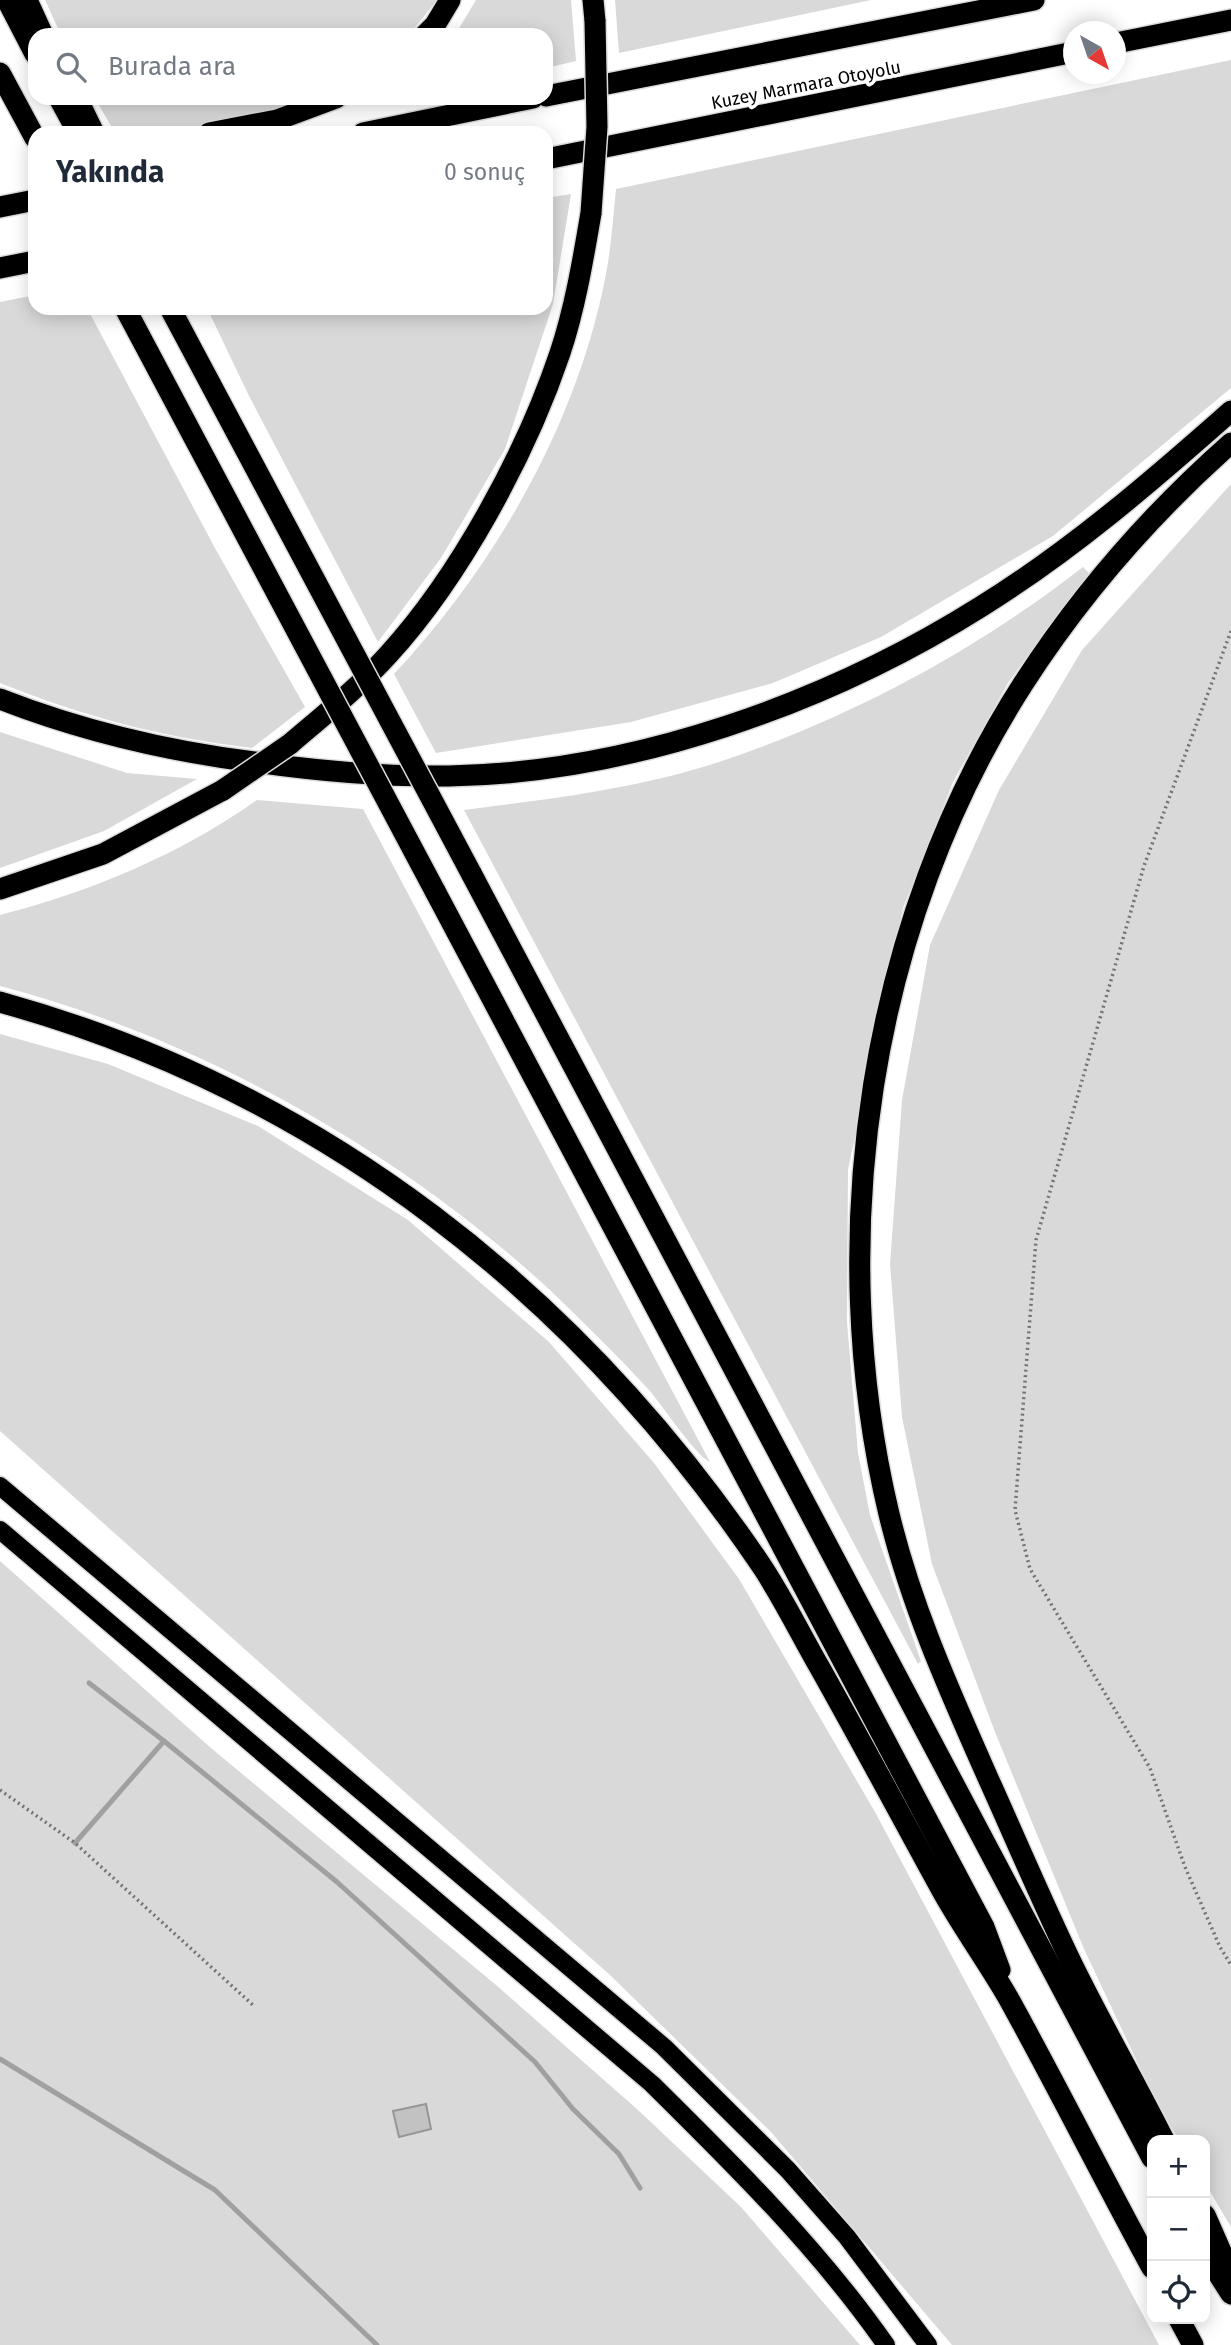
<!DOCTYPE html>
<html lang="tr">
<head>
<meta charset="utf-8">
<style>
  body { margin:0; font-family:"Fira Sans",sans-serif; background:#f2f2f3; color:#1f2937 }
  .controls { position:absolute; right:21px; bottom:21px; display:grid; overflow:hidden; border-radius:14px; box-shadow:0 4px 18px #0003 }
  .controls button { width:63px; height:63px; display:grid; place-items:center; padding:0; border:0; border-bottom:2px solid #e0e1e3; background:#fff; color:#1f2937; font:35px sans-serif }
  .compass { position:absolute; left:1063px; top:21px; width:63px; height:63px; border-radius:50%; background:#fff; box-shadow:0 4px 18px #0003; rotate:140deg }
  .list { margin:0; padding:0; list-style:none }
  h2 { display:flex; justify-content:space-between; align-items:center; height:91px; margin:0; padding:0 28px; font-size:30px }
  h2 small { font-size:23px; font-weight:400; color:#747a83 }
  .icon { flex:none; width:38px; height:38px; fill:none; stroke:currentColor; stroke-width:2; stroke-linecap:round; stroke-linejoin:round }
  .map { position:relative; flex:none; width:1231px; height:2345px; overflow:hidden }
  .search { position:absolute; background:#fff; box-shadow:0 4px 18px #0003; left:28px; top:28px; width:525px; height:77px; display:flex; align-items:center; gap:18px; box-sizing:border-box; padding:0 24px; border-radius:21px; color:#747a83; font-size:26px }
  .panel { position:absolute; background:#fff; box-shadow:0 4px 18px #0003; left:28px; top:126px; width:525px; height:189px; border-radius:21px }
  .map>svg:first-child { display:block }
</style>
</head>
<body>
<div class="map">
<svg width="1231" height="2345" viewBox="0 0 1231 2345">
  <rect width="100%" height="100%" fill="#fff"/>
  <!-- green -->
  <g fill="#d9d9d9">
    <path d="M45,0H437L409,35H61Z"/>
    <path d="M476,0H571L576,61L546,68V35H455Z"/>
    <path d="M615,0H871L619,53Z"/>
    <path d="M1231,60V388L1053,536L881,637L773,683L631,722L436,753L394,674C495,566 576,425 605,279C611,250 613,219 616,189Z"/>
    <path d="M95,98H318L279,111L176,133H115Z"/>
    <path d="M571,194L553,304L505,449L441,558L378,642L249,396L207,308H546V198Z"/>
    <path d="M35,295V308H87L216,550L305,707L252,748C160,737 85,717 0,683V302Z"/>
    <path d="M1231,484V2227L1205,2183V2140H1179L1156,2102L1084,1949L995,1732L932,1564L902,1417L890,1264L902,1100L930,945L999,790L1082,650Z"/>
    <path d="M1083,567L1092,576L1061,609L1008,683L953,782L903,908L848,1170L847,1322L858,1453L870,1515L921,1661L918,1664L464,810C549,799 637,789 719,762C850,718 974,652 1083,567Z"/>
    <path d="M0,732L127,773L197,779L104,831L0,868Z"/>
    <path d="M257,800L363,809L710,1462C695,1455 663,1406 649,1390C618,1356 585,1324 552,1292C402,1152 199,1038 0,986V915C90,892 181,854 257,800Z"/>
    <path d="M0,1034L108,1064L258,1126L408,1220L549,1342L654,1463L739,1579L875,1812L1159,2345H952L771,2132L611,1976L0,1431Z"/>
    <path d="M0,1561L211,1748L496,1985L638,2110L741,2207L860,2345H0Z"/>
  </g>
  <g fill="none" stroke-linecap="round" stroke-linejoin="round">
    <!-- stream -->
    <g stroke="#a0a0a0" stroke-width="5">
      <path d="M89,1683L164,1741"/>
      <path d="M75,1843L164,1741L337,1882L535,2062L573,2109L619,2154L640,2188"/>
      <path d="M0,2059L215,2190L377,2345"/>
    </g>
  </g>
  <!-- building -->
  <path fill="#c2c2c2" stroke="#969696" stroke-width="2" d="M426,2104L431,2129L399,2137L393,2111Z"/>
  <g fill="none" stroke-linecap="round" stroke-linejoin="round">
    <defs>
      <g id="primary">
        <path d="M0,1486L664,2047L788,2170L847,2237L928,2345"/>
        <path d="M0,1530L652,2084C735,2166 819,2249 886,2345"/>
      </g>
      <g id="motorway">
        <path d="M7,0L35,54"/>
        <path d="M27,0L43,35"/>
        <path d="M593,0L595,21"/>
        <path d="M425,35L435,25L450,0"/>
        <path d="M1116,43L1231,20"/>
        <path d="M0,73L35,138"/>
        <path d="M546,96L1034,0"/>
        <path d="M59,98L78,133"/>
        <path d="M77,98L94,133"/>
        <path d="M209,133L277,120L336,98"/>
        <path d="M363,133L533,98"/>
        <path d="M546,159L1074,52"/>
        <path d="M0,207L35,200"/>
        <path d="M0,268L35,261"/>
        <path d="M0,699C82,731 167,751 254,762C318,771 384,777 449,776C632,773 828,703 982,606C1072,550 1152,481 1231,411"/>
        <path d="M290,744C324,715 358,688 388,655C460,576 526,454 560,353C575,308 583,260 591,213"/>
        <path d="M471,873L1152,2158"/>
        <path d="M0,889L103,854L223,790"/>
        <path d="M435,891L984,1927L1000,1970"/>
        <path d="M0,1002C321,1091 578,1293 763,1568C784,1600 801,1635 820,1668C861,1741 900,1814 940,1887C961,1926 988,1962 1010,2001C1059,2090 1104,2180 1152,2268"/>
        <path d="M1164,2140C1135,2082 1102,2025 1073,1966C1043,1904 1016,1840 988,1778C950,1692 911,1606 889,1514C823,1238 869,924 1023,684C1081,594 1152,513 1231,443"/>
        <path d="M1205,2215L1231,2274"/>
        <path d="M1205,2253L1231,2294"/>
        <path d="M1179,2319L1193,2345"/>
      </g>
    </defs>
    <!-- primary casing -->
    <use href="#primary" stroke="#dbdbdb" stroke-width="21"/>
    <!-- motorway casing -->
    <use href="#motorway" stroke="#dbdbdb" stroke-width="24"/>
    <!-- path -->
    <g stroke="#747474" stroke-width="3.5" stroke-dasharray="2 3.5" stroke-linecap="butt">
      <path d="M1231,631L1144,866L1036,1240L1015,1510L1030,1569L1150,1768L1185,1867L1220,1947L1231,1965"/>
      <path d="M0,1790L75,1843L254,2006"/>
    </g>
    <!-- primary -->
    <use href="#primary" stroke="#000" stroke-width="18"/>
    <!-- motorway -->
    <use href="#motorway" stroke="#000" stroke-width="21"/>
    <defs>
      <g id="motorway-bridge">
        <path d="M591,213L597,127L595,21"/>
        <path d="M125,308L435,891"/>
        <path d="M170,308L471,873"/>
        <path d="M223,790L290,744"/>
      </g>
    </defs>
    <!-- motorway-bridge casing -->
    <use href="#motorway-bridge" stroke="#dbdbdb" stroke-width="24" stroke-linecap="butt"/>
    <!-- motorway-bridge -->
    <use href="#motorway-bridge" stroke="#000" stroke-width="21"/>
  </g>
  <g text-anchor="middle" stroke-width="7" stroke-linejoin="round" paint-order="stroke">
    <!-- street labels -->
    <g font-size="18" fill="#000" stroke="#fff">
      <text transform="translate(806 85) rotate(-11)" y="6">Kuzey Marmara Otoyolu</text>
    </g>
  </g>
</svg>
<div class="controls">
<button>+</button>
<button>−</button>
<button><svg class="icon" aria-label="locate" viewBox="0 0 24 24"><circle cx="12" cy="12" r="6"/><path d="M12 2v4M12 18v4M2 12h4M18 12h4"/></svg></button>
</div>
<svg class="compass" viewBox="-18 -18 36 36"><path d="M0-13l5 13h-10z" fill="#e53935"/><path d="M0 13l5-13h-10z" fill="#747a83"/></svg>
<div class="search"><svg class="icon" aria-label="search" viewBox="0 0 24 24"><circle cx="10" cy="10" r="6"/><path d="M15 15l6 6"/></svg>Burada ara</div>
<section class="panel">
<h2>Yakında<small>0 sonuç</small></h2>
<ul class="list">
</ul>
</section>
</div>
</body>
</html>
